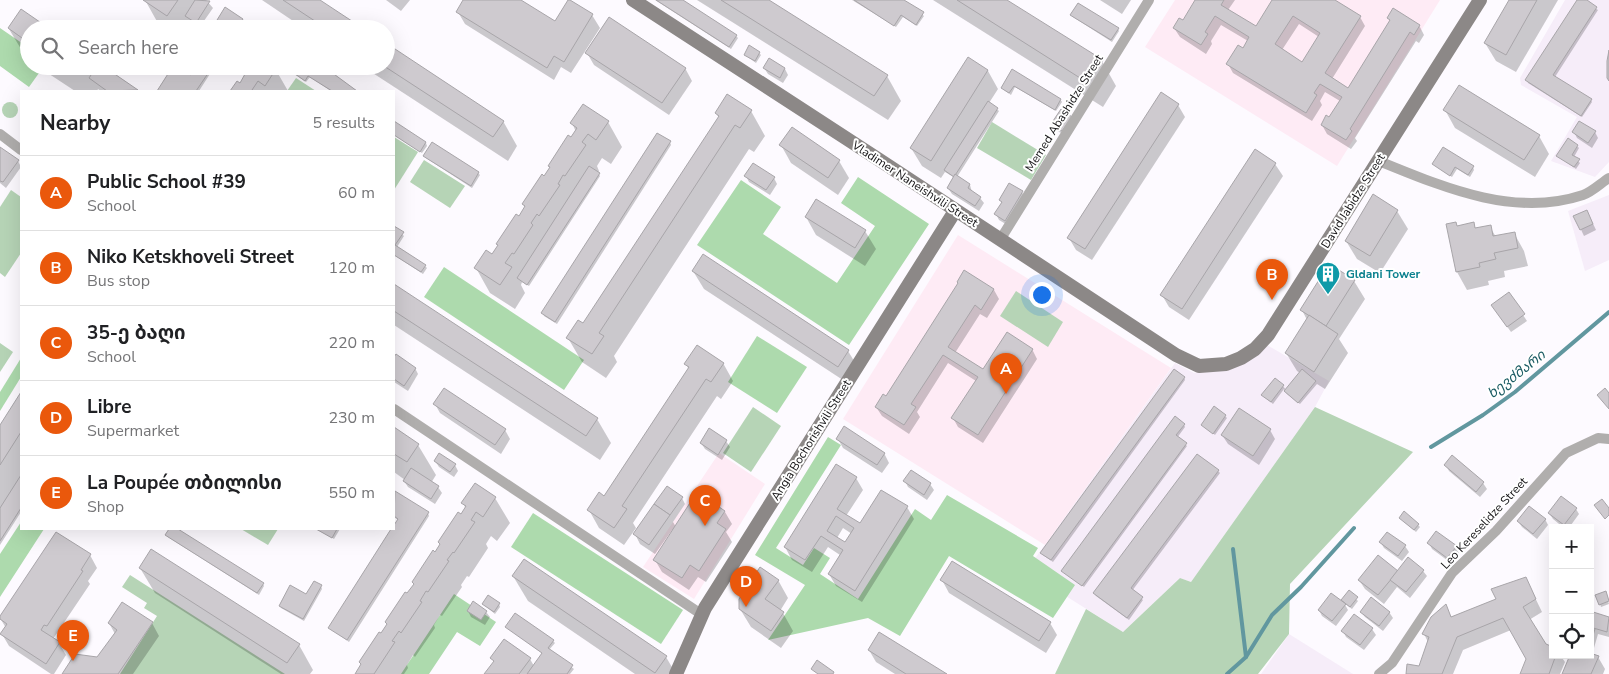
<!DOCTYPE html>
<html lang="en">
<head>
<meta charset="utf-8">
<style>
  body { margin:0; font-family:"Nunito Sans","Noto Sans Georgian",sans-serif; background:#f2f2f2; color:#202124 }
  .controls { position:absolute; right:15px; bottom:15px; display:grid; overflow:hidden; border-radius:0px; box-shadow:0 5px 20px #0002 }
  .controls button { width:45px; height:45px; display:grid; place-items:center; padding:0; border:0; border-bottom:1px solid #e0e0e0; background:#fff; color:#202124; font:25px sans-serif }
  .you { position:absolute; left:1041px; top:294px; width:18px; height:18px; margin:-12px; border:4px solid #fff; border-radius:50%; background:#1a73e8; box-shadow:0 0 0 8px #1a73e833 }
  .badge { display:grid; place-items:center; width:32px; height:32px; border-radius:50%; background:#ea580c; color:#fff; font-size:16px; font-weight:700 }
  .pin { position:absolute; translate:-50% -41px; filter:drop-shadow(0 1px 2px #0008) }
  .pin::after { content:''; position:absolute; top:26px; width:18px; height:15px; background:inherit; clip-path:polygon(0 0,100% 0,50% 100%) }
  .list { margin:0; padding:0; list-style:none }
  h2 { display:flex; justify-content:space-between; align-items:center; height:65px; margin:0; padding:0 20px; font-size:21px }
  h2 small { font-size:16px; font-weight:400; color:#757577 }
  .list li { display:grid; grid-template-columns:32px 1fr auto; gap:15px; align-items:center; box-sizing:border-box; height:75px; padding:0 20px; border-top:1px solid #e0e0e0 }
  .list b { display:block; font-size:19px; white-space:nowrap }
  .list p { margin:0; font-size:16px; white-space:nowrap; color:#757577 }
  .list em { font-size:16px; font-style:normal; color:#757577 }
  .icon { flex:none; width:28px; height:28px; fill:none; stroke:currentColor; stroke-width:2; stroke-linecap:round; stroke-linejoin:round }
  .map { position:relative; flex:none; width:1609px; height:674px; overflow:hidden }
  .search { position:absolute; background:#fff; box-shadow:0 5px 20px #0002; left:20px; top:20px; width:375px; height:55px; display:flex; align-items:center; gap:12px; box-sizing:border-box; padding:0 18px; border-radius:28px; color:#757577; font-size:19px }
  .panel { position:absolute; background:#fff; box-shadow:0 5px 20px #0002; left:20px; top:90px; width:375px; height:440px; border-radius:0px }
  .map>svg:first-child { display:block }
</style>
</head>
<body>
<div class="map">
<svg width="1609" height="674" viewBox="0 0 1609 674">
  <rect width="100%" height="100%" fill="#fdfaff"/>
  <!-- built -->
  <g fill="#f6edf9">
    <path d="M1565,0H1609V162L1595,177L1551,161L1577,117L1521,85L1520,78Z"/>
    <path d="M1609,195V260L1585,271L1568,211Z"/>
    <path d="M1267,345L1329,381L1315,407L1191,582L1180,578L1123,632L1026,571L1175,363L1194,373L1232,367Z"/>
    <path d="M1289,634L1353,674H1261Z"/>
  </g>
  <!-- education -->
  <g fill="#feebf5">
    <path d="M1175,0H1440L1337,166L1145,47Z"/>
    <path d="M958,235L1171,368L1045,545L843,419Z"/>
    <path d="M719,453L765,484L694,599L643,567Z"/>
  </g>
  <!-- green -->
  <g fill="#b6d4b6">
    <path d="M296,78L316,91H287Z"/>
    <circle cx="10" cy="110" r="8"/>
    <path d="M992,122L1046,155L1031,180L977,148Z"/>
    <path d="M394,137L418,152L394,190Z"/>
    <path d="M424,160L465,186L450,208L410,182Z"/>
    <path d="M11,190L21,197V253L5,277L0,273V207Z"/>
    <path d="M1016,291L1063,322L1048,347L1000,316Z"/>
    <path d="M0,343L13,352L0,372Z"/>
    <path d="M753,407L781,426L751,472L723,453Z"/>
    <path d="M1315,407L1413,452L1290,584L1289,634L1258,674H1055L1086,609L1123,632L1180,578L1191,582Z"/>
    <path d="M241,529H278L268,545Z"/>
    <path d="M130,575L285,674H120L157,616L144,608L147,603L122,587Z"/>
  </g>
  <!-- forest -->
  <g fill="#addaad">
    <path d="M0,28L29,48V66H44L29,87L0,66Z"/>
    <path d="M858,177L929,224L849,345L697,245L741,180L781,207L763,234L837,283L875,226L841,203Z"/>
    <path d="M444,267L584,360L564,390L424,297Z"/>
    <path d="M757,336L807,367L777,413L728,382Z"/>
    <path d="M21,358V377L0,411V392Z"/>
    <path d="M828,437L841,445L776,548L803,565L814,548L830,558L820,574L858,599L915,509L931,520L947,495L1038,548L1033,556L1075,585L1053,618L949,556L900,636L868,618L768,640L805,585L755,555Z"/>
    <path d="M533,513L683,610L661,644L511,547Z"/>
    <path d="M21,522V529H44L0,597V554Z"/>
    <path d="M454,594L496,622L480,646L457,632L429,674H401Z"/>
  </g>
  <!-- shadow -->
  <g fill="#0003" fill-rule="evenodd">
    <path d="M145,0H206L213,8L199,28L192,24L189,29H164L159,25Z"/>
    <path d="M262,0H318L362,29H305Z"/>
    <path d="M386,0H410L401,11Z"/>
    <path d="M465,0H519L555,23L569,1L592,15L600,28L571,73L561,67L554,80L465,24L458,12Z"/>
    <path d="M655,0H681L736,36L738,38L731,49Z"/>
    <path d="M697,0H766L887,76L901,101L888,120Z"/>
    <path d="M852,0H902L924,16L917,26L903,17L896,27Z"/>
    <path d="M933,0H1005L1102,61L1116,86L1103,107Z"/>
    <path d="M1100,0H1131L1122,14Z"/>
    <path d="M1197,0H1235L1228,10L1256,27L1273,0H1333L1360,17L1365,26L1332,79L1348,89L1390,21L1389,18L1419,25L1424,35L1419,43L1416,41L1355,138L1357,141L1351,149L1327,134L1322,125L1329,119L1340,101L1325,92L1320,101L1322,105L1312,121L1233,73L1228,64L1243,49L1248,41L1221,25L1211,41L1212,44L1206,54L1180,37L1174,28L1183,21ZM1299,24L1319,37L1302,63L1282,50Z"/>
    <path d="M1510,0H1558L1516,72L1496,61L1485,43Z"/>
    <path d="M1578,0H1584L1598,10L1555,77L1591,100L1592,102L1582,117L1528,83L1527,80Z"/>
    <path d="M225,9L243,20L244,23L240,29H219L216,27L215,25Z"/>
    <path d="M1072,15L1118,29L1119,31L1112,42L1073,17Z"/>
    <path d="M9,29H29V60L27,59Z"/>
    <path d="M587,53L685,68L692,81L669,115L594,65Z"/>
    <path d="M759,53L761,55L756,63L745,55Z"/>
    <path d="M968,59L988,71L998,89L989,103L999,111L957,177L970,185L972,192L980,198L984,203L979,211L952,194L948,188L955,178L945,172L941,178L922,166L911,148Z"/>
    <path d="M37,66H92L95,72L101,66L137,91H101L98,89L97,91H75Z"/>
    <path d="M175,66L192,76L198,66H215L199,91H158Z"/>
    <path d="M296,66L356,90V91H331L310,77L306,82L294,74L292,71Z"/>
    <path d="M362,66H386L503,121L517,146L508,161Z"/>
    <path d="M764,68L785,69L788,75L783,83L768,74Z"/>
    <path d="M241,70H276L288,91H231L237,82L240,84L245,77Z"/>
    <path d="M1012,71L1060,99L1062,102L1056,111L1015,87L1011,95L1004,90L1002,88Z"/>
    <path d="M1178,105L1185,117L1092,260L1076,250L1069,238Z"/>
    <path d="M1445,110L1539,136L1549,154L1535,177L1455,128Z"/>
    <path d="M751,111L765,136L754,152L749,149L614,356L617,362L606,378L582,362L568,338L583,325L719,118L716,113Z"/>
    <path d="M1061,111L1066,136L1056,130L1052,124Z"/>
    <path d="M608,122L622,147L611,164L602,158L597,166L599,171L598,173L600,176L529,286L522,282L521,285L525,293L515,309L490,293L476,268L493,256L499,247L497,244L519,217L525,208L523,204L544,177L550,168L549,166L572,139L576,132L572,123Z"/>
    <path d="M394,123L426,143L427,146L422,153L394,135Z"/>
    <path d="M1574,132H1595L1598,138L1592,148L1577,138Z"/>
    <path d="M670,142L671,145L557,324L544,316L543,313Z"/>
    <path d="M781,145L839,161L849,178L838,195L791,163Z"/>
    <path d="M1577,146L1579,148L1574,157L1580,163L1576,169L1558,156Z"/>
    <path d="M0,148L18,161L21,167L6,188L0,183Z"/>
    <path d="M1255,151L1275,164L1283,176L1189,320L1169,307L1162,295Z"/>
    <path d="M424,156L478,173L480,175L472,188L426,158Z"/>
    <path d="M1433,164L1473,167L1474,170L1470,177L1457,169L1452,177Z"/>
    <path d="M746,176L774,178L777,184L770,195L749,182Z"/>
    <path d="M1022,192L1025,198L1009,226L999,220L996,214L1002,203L1000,200Z"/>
    <path d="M816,200L865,231L876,249L865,266L816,235L806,217Z"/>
    <path d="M1397,211L1408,229L1380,273L1357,259L1346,241Z"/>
    <path d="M1575,217H1590L1596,230L1584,236Z"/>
    <path d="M1473,224L1476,229L1490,227L1496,237L1514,233L1524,251L1528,266L1504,271L1505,277L1488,281L1489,285L1467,290L1457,272L1458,227Z"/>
    <path d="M394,228L404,236L397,247L425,266L427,268L423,274L394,255Z"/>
    <path d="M703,256L848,351L859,369L849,384L704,289L693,271Z"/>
    <path d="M965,272L994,290L999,299L987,318L980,314L955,353L983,371L1032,349L1037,359L983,443L958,427L953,418L976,381L948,363L917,412L920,417L909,434L882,416L876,407L886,398L959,284Z"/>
    <path d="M1354,281L1365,299L1339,339L1348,353L1325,389L1317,384L1300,404L1287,394L1284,389L1273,404L1262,395L1275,379L1283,386L1286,390L1300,373L1297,371L1286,353L1307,320L1302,310Z"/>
    <path d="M394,286L597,419L611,443L600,460L394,325Z"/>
    <path d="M1509,294L1527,321L1511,332L1496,311Z"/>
    <path d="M396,356L415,368L418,374L408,391L394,382V359Z"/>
    <path d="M723,363L733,381L721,399L717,396L633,523L636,528L624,545L599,528L589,510L604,497L689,370L686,364Z"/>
    <path d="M1184,377L1185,380L1053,562L1043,555L1041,553Z"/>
    <path d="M21,395V512L0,545V428Z"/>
    <path d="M435,404L505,430L510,439L501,454L440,413Z"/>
    <path d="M1225,416L1227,418L1215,435L1203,425Z"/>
    <path d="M1184,425L1185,427L1177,438L1187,446L1084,587L1063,571Z"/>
    <path d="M394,429L418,445L436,475L431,483L438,487L442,493L435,504L408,487L404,481L405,480L394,472Z"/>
    <path d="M1270,430L1275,439L1259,465L1228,444L1222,435Z"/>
    <path d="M838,439L884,453L889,463L882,473L843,448Z"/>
    <path d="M726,441L730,447L722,460L705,449L701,443Z"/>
    <path d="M1452,457L1483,483L1487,489L1480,497L1449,471L1446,465Z"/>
    <path d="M435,461L455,465L458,471L454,477L439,467Z"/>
    <path d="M911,471L930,484L934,490L927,500L908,487L905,481Z"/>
    <path d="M1218,471L1220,473L1132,591L1143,600L1129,620L1096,596L1094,593Z"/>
    <path d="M856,478L863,490L846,516L860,525L907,507L914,519L862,602L836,586L829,574L840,555L828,547L812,572L792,560L785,547ZM843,528L852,534L846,544L837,538Z"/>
    <path d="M395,493L428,513L429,516L349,642L330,628L398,520L394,517Z"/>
    <path d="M495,498L510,523L497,541L491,536L486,544L488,548L469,577L467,576L461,585L462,587L442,616L440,615L434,625L435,628L415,657L413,655L407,665L408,668L404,674H356L435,553L466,509L463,503Z"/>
    <path d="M682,498L685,504L673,522L676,527L725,512L732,524L726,532L732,542L706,582L698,577L689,590L662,572L655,560L673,531L672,530L655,554L640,544L635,534Z"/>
    <path d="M1576,509L1579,514L1571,525L1575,528H1564L1553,519L1549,513Z"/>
    <path d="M1404,513L1418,525L1420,527L1416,532L1402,520L1400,518Z"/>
    <path d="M1545,519L1548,525L1537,539L1522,527L1518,521Z"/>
    <path d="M170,529H176L263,584L264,586L259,595L168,537L166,535Z"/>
    <path d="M317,529H340L334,539Z"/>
    <path d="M1381,543L1405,546L1409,552L1402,561L1384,548Z"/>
    <path d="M1429,543L1456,547L1459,553L1451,563L1432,549Z"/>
    <path d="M90,555L97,568L88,581L90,584L53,639L59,643L66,655L54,674H51L9,646L2,634L6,628L0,618Z"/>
    <path d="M140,568L299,645L313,670L310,674H281L155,593Z"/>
    <path d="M1423,571L1427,576L1410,598L1397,587L1384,604L1365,589L1359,580L1398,572Z"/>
    <path d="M513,576L666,657L676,674H635L528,601Z"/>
    <path d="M1526,579L1542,612L1529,620L1553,655H1560L1565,662L1560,674H1522L1527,659L1511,630L1463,650L1453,674H1408L1420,667L1428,642L1424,634L1445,606L1452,618L1498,600Z"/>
    <path d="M778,580L788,598L780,611L783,613L793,631L781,648L751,627L740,609Z"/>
    <path d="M942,580L1050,623L1057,635L1046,653L949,593Z"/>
    <path d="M321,586L322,589L304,621L281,608L280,606L307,596Z"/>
    <path d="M1349,592L1358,601L1352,609L1344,603L1348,610L1336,626L1322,616L1319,610L1341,602Z"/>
    <path d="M1606,595L1609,604L1601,607L1600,604Z"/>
    <path d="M483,604H499L500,607L495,614Z"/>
    <path d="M468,611L486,612L490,617L485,625L471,617Z"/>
    <path d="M1361,612H1389L1393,618L1383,631L1365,617Z"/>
    <path d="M1591,613L1609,619V637L1598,634L1594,648L1590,647Z"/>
    <path d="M109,623H152L159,636L133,674H64L98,658L115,634Z"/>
    <path d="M506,627L553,641L555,643L549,650L574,669L570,674H486L494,663L492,658L530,659L534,666L543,654Z"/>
    <path d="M1372,629L1376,635L1364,650L1346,637L1343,631Z"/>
    <path d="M869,650L944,674H895L876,662Z"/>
    <path d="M1598,657L1605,669L1603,674H1563Z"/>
  </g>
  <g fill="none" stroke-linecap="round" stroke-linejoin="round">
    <!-- stream -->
    <g stroke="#61979f" stroke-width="4">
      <path d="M1431,447L1483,415L1515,392L1609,312"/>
      <path d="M1233,549L1246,657"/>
      <path d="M1227,674L1246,657L1272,615L1301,587L1354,528"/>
    </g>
  </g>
  <!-- building -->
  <g fill="#cecacf" stroke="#a8a5a9" fill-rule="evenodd">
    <path d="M143,0H178L167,16Z"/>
    <path d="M195,0L210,1L196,23L185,16Z"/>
    <path d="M283,0H320L364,29H327Z"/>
    <path d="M463,0H521L555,21L568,0H570L593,14L564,62L554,56L547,68L456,12Z"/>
    <path d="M656,0H683L737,35L729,47Z"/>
    <path d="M721,0H769L888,75L874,96Z"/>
    <path d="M854,0H904L924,12L916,25L901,15L894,26Z"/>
    <path d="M957,0H1007L1103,60L1088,83Z"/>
    <path d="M1195,0H1224L1221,5L1256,26L1272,0H1335L1361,16L1325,73L1348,88L1390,20L1387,18L1393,8L1420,25L1414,35L1410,32L1350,129L1352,131L1346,140L1321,125L1326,115L1329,117L1342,97L1320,84L1314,93L1317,95L1306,113L1226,64L1238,45L1243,48L1249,37L1215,16L1205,32L1208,34L1201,45L1173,28L1179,18L1183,20ZM1293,16L1320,33L1302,62L1275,44Z"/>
    <path d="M1509,0H1537L1506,55L1484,43Z"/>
    <path d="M1577,0H1587L1597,7L1553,75L1592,99L1581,116L1525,80Z"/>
    <path d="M1078,3L1119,28L1111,40L1070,15Z"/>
    <path d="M225,7L243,19L237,29H220L214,25Z"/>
    <path d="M21,9L50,29H29V43L8,28Z"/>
    <path d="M609,17L686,68L662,103L585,53Z"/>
    <path d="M386,43L504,121L493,137L384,66H386Z"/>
    <path d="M749,45L760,52L755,61L744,55Z"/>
    <path d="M1609,50V81L1607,78V61Z"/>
    <path d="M968,57L988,70L931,161L910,148Z"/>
    <path d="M769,58L785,68L780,78L763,68Z"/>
    <path d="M64,66H76L72,72Z"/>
    <path d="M97,66H103L138,90L107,91L89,78Z"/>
    <path d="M173,66H179L191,75L197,66H213L196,91H157Z"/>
    <path d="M241,66H273L276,69L265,86L258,81L252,90L254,91H230L237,81L240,83L245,74L239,70Z"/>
    <path d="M294,66H323L357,91H332L308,76L305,81L291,71Z"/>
    <path d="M1012,69L1061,99L1055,110L1014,86L1009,93L1001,88Z"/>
    <path d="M1459,85L1540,135L1524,160L1443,110Z"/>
    <path d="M1161,92L1179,104L1085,249L1067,238Z"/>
    <path d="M727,94L752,110L740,128L735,125L599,333L604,336L592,354L566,338L578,320L583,323L719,116L715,113Z"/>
    <path d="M988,101L998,108L954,177L944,170Z"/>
    <path d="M583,104L609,121L596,140L588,134L582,142L586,145L565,176L563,175L558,184L560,185L539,216L537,214L531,223L533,225L514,254L512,253L505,263L512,267L500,285L474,268L486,250L492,254L498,245L496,244L516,214L519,216L525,206L522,204L542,174L544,176L550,167L548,166L568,135L571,137L577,128L570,123Z"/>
    <path d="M1061,109L1072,117L1062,131L1051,124Z"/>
    <path d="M394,121L426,142L420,152L394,135Z"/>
    <path d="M1579,121L1596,131L1588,143L1572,132Z"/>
    <path d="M792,127L840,160L828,178L779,145Z"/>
    <path d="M657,133L671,141L555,322L541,313Z"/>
    <path d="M1568,138L1578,145L1572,155L1580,159L1574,167L1556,156Z"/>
    <path d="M432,142L479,172L471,186L423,156Z"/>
    <path d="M0,147L19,160L3,182L0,181Z"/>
    <path d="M1443,147L1474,166L1468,175L1455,167L1450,176L1432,164Z"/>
    <path d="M1255,149L1276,163L1182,309L1160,295Z"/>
    <path d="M753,163L775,177L766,190L744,176Z"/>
    <path d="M589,166L600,173L527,285L517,278Z"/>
    <path d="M955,174L970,184L968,188L981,197L975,206L947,188Z"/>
    <path d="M1009,183L1023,191L1005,221L994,214L1002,202L999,200Z"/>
    <path d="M1373,194L1398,210L1370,256L1345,241Z"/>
    <path d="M816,199L866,230L855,248L805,217Z"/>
    <path d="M1587,210L1593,224L1580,230L1573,216Z"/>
    <path d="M1456,222L1457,226L1474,222L1475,228L1491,225L1493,236L1515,232L1518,248L1494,253L1496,259L1479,263L1480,267L1456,272L1446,224Z"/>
    <path d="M394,226L404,232L395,245L426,265L421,272L394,255Z"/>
    <path d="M703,254L849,350L838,367L692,271Z"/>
    <path d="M1329,264L1355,280L1326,326L1300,310Z"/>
    <path d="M964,270L994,289L981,310L975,305L948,347L983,369L1007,332L1033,349L978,435L951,418L978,377L943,355L911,404L916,407L904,425L875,407L883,394L886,396L958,283L957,282Z"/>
    <path d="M394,284L598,418L586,436L394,311Z"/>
    <path d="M1509,292L1525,314L1507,327L1491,305Z"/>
    <path d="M1309,315L1338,334L1314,372L1285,353Z"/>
    <path d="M697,345L724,363L711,382L706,379L622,506L627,509L614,528L587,510L599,492L604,496L689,367L684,364Z"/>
    <path d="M396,354L416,368L404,386L394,379V357Z"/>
    <path d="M1174,369L1185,377L1051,560L1040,553Z"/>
    <path d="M1302,369L1316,381L1298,403L1284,391Z"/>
    <path d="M1275,378L1284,385L1271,402L1261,395Z"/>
    <path d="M444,388L506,429L495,445L433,404Z"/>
    <path d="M1605,388L1609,393V409L1597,395Z"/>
    <path d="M21,392V432L0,465V425Z"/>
    <path d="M1214,406L1226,415L1213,434L1201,425Z"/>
    <path d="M1239,408L1271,429L1253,456L1221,435Z"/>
    <path d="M1175,416L1185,424L1176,435L1187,443L1082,586L1061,571Z"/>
    <path d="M844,426L885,453L877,465L836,439Z"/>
    <path d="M394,427L419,444L407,462L394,454Z"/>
    <path d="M709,428L727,440L718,455L700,443Z"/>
    <path d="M439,453L456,464L450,472L434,461Z"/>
    <path d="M1197,454L1219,470L1131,588L1143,597L1127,618L1093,593Z"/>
    <path d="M1452,455L1484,482L1476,492L1444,465Z"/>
    <path d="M836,464L857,477L837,509L860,523L881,490L908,506L855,591L828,574L843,550L821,536L805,560L784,547ZM836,516L854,528L845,542L827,531Z"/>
    <path d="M411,468L439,486L431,499L403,481Z"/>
    <path d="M911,470L931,483L924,495L903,481Z"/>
    <path d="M21,475V508L0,541V508Z"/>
    <path d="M475,483L496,497L483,517L476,512L471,520L475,522L454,553L453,552L447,560L449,561L428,592L426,591L420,601L422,602L401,633L399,631L392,641L395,642L374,674H355L361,664L359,662L379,632L381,633L387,624L385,622L405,592L407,593L414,584L412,582L433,550L435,552L440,544L438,542L458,512L461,514L466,506L461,503Z"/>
    <path d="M667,486L683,497L670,515L654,504Z"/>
    <path d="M395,491L429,512L347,640L328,628L391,529H394V525L398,519L394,516Z"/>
    <path d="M697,492L725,511L717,523L726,529L699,571L690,565L682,578L653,560Z"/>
    <path d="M1561,496L1577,508L1564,525L1548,513Z"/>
    <path d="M1602,499L1609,508V515L1605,519L1594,505Z"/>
    <path d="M654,504L670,515L649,545L633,534Z"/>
    <path d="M1529,506L1546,519L1533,534L1517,521Z"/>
    <path d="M1404,511L1419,524L1414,530L1399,518Z"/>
    <path d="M169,529H178L264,583L257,593L165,535Z"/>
    <path d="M316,529H337L332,538Z"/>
    <path d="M1436,531L1457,546L1447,558L1427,543Z"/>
    <path d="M56,532L91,554L81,570L83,571L47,626L44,625L41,630L60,642L46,664L0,634L7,624L0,619V616Z"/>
    <path d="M1387,532L1406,545L1398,556L1379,542Z"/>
    <path d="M151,549L300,644L287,663L139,568Z"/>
    <path d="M1378,555L1398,571L1378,595L1358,580Z"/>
    <path d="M1408,557L1424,570L1406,592L1390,580Z"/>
    <path d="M524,559L667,656L655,673L512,576Z"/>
    <path d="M952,561L1051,622L1039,641L940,580Z"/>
    <path d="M760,567L779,580L765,599L784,612L771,631L739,609V599Z"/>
    <path d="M1526,577L1536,599L1523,607L1546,644L1553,647V655H1556L1549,674H1520L1526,659L1503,618L1457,637L1442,674H1406L1407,664L1419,666L1429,637L1422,634L1431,617L1446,604L1451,617L1496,599L1491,589Z"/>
    <path d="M314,581L322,585L303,619L279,606L290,585L306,594Z"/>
    <path d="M1349,590L1358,597L1350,607L1341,600Z"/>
    <path d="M1606,591L1609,601L1599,605L1595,595Z"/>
    <path d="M1331,593L1346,604L1332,621L1318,610Z"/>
    <path d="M488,595L500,603L494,612L482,604Z"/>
    <path d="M1371,597L1390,612L1379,626L1360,612Z"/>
    <path d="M473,601L487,611L481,620L467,611Z"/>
    <path d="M122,602L153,622L118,674H62L75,654L97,657L117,630L108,623Z"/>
    <path d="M1590,611L1609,617L1607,632L1590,627Z"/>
    <path d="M515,613L554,640L548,648L573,665L567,674H527L542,653L505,627Z"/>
    <path d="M1354,614L1373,628L1360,645L1341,631Z"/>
    <path d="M1590,627L1595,629L1591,642H1590Z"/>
    <path d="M879,632L947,674H906L868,650Z"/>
    <path d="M504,639L531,658L519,674H484L494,661L490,658Z"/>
    <path d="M1590,653L1599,656L1591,674H1562L1570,655H1590Z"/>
    <path d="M817,660L834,672L833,674H818L811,669Z"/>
  </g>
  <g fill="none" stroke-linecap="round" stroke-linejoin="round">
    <!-- street -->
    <g stroke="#b0aead" stroke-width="10">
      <path d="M0,134L21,150"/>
      <path d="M1379,161C1443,187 1514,218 1583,195C1592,192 1601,183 1609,178"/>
      <path d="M1000,240L1149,0"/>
      <path d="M394,409L701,614"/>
      <path d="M1379,674L1392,663L1452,573L1496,531L1566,453L1598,438L1609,439"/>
    </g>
    <!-- secondary -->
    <g stroke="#8c8887" stroke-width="14">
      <path d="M633,0L878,159L1176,355L1199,366L1226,364L1241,358L1255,349L1268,335L1480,0"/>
      <path d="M676,674L705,608L955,211"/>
    </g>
  </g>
  <!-- icons -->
  <defs>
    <symbol id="building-pin" viewBox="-11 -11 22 30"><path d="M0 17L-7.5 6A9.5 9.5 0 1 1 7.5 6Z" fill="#0f9aa8" stroke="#fff"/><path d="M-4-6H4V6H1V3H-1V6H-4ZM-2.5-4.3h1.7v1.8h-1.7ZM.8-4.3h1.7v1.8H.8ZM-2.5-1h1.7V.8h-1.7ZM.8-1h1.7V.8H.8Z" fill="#fff"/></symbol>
  </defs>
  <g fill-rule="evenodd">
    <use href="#building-pin" x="1314" y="260" width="28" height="38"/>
  </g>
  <g text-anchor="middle" stroke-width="4" stroke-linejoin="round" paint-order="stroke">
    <!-- street labels -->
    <g font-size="12" fill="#121113" stroke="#fff">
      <text transform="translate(1064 113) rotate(-58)" y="4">Memed Abashidze Street</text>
      <text transform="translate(915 184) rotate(33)" y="4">Vladimer Naneishvili Street</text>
      <text transform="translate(1353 201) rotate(-58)" y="4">David Jabidze Street</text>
      <text transform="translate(811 440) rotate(-58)" y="4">Angia Bochorishvili Street</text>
      <text transform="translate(1484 523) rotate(-47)" y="4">Leo Kereselidze Street</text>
    </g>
    <!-- culture labels -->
    <g font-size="12" font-weight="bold" fill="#0d838f" stroke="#fff" text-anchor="start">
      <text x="1346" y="278">Gldani Tower</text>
    </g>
    <!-- water labels -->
    <g font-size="14" font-style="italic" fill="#1a5b63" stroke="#fff">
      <text transform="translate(1516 374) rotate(-38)" y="5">ხევძმარი</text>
    </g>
  </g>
</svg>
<div class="controls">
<button>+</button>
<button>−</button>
<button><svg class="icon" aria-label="locate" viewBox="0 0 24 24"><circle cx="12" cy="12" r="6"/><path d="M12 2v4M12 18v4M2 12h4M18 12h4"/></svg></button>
</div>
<div class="you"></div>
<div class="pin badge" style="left:1006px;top:394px">A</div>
<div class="pin badge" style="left:1272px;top:300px">B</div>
<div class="pin badge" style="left:705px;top:526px">C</div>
<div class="pin badge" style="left:746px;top:607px">D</div>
<div class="pin badge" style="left:73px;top:661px">E</div>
<div class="search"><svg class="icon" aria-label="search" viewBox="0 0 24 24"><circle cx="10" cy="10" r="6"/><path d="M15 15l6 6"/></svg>Search here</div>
<section class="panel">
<h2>Nearby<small>5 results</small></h2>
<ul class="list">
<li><span class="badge">A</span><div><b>Public School #39</b><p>School</p></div><em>60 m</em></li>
<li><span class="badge">B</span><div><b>Niko Ketskhoveli Street</b><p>Bus stop</p></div><em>120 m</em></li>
<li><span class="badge">C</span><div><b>35-ე ბაღი</b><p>School</p></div><em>220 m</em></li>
<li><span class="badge">D</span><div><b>Libre</b><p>Supermarket</p></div><em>230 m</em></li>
<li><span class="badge">E</span><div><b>La Poupée თბილისი</b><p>Shop</p></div><em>550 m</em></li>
</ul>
</section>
</div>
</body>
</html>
